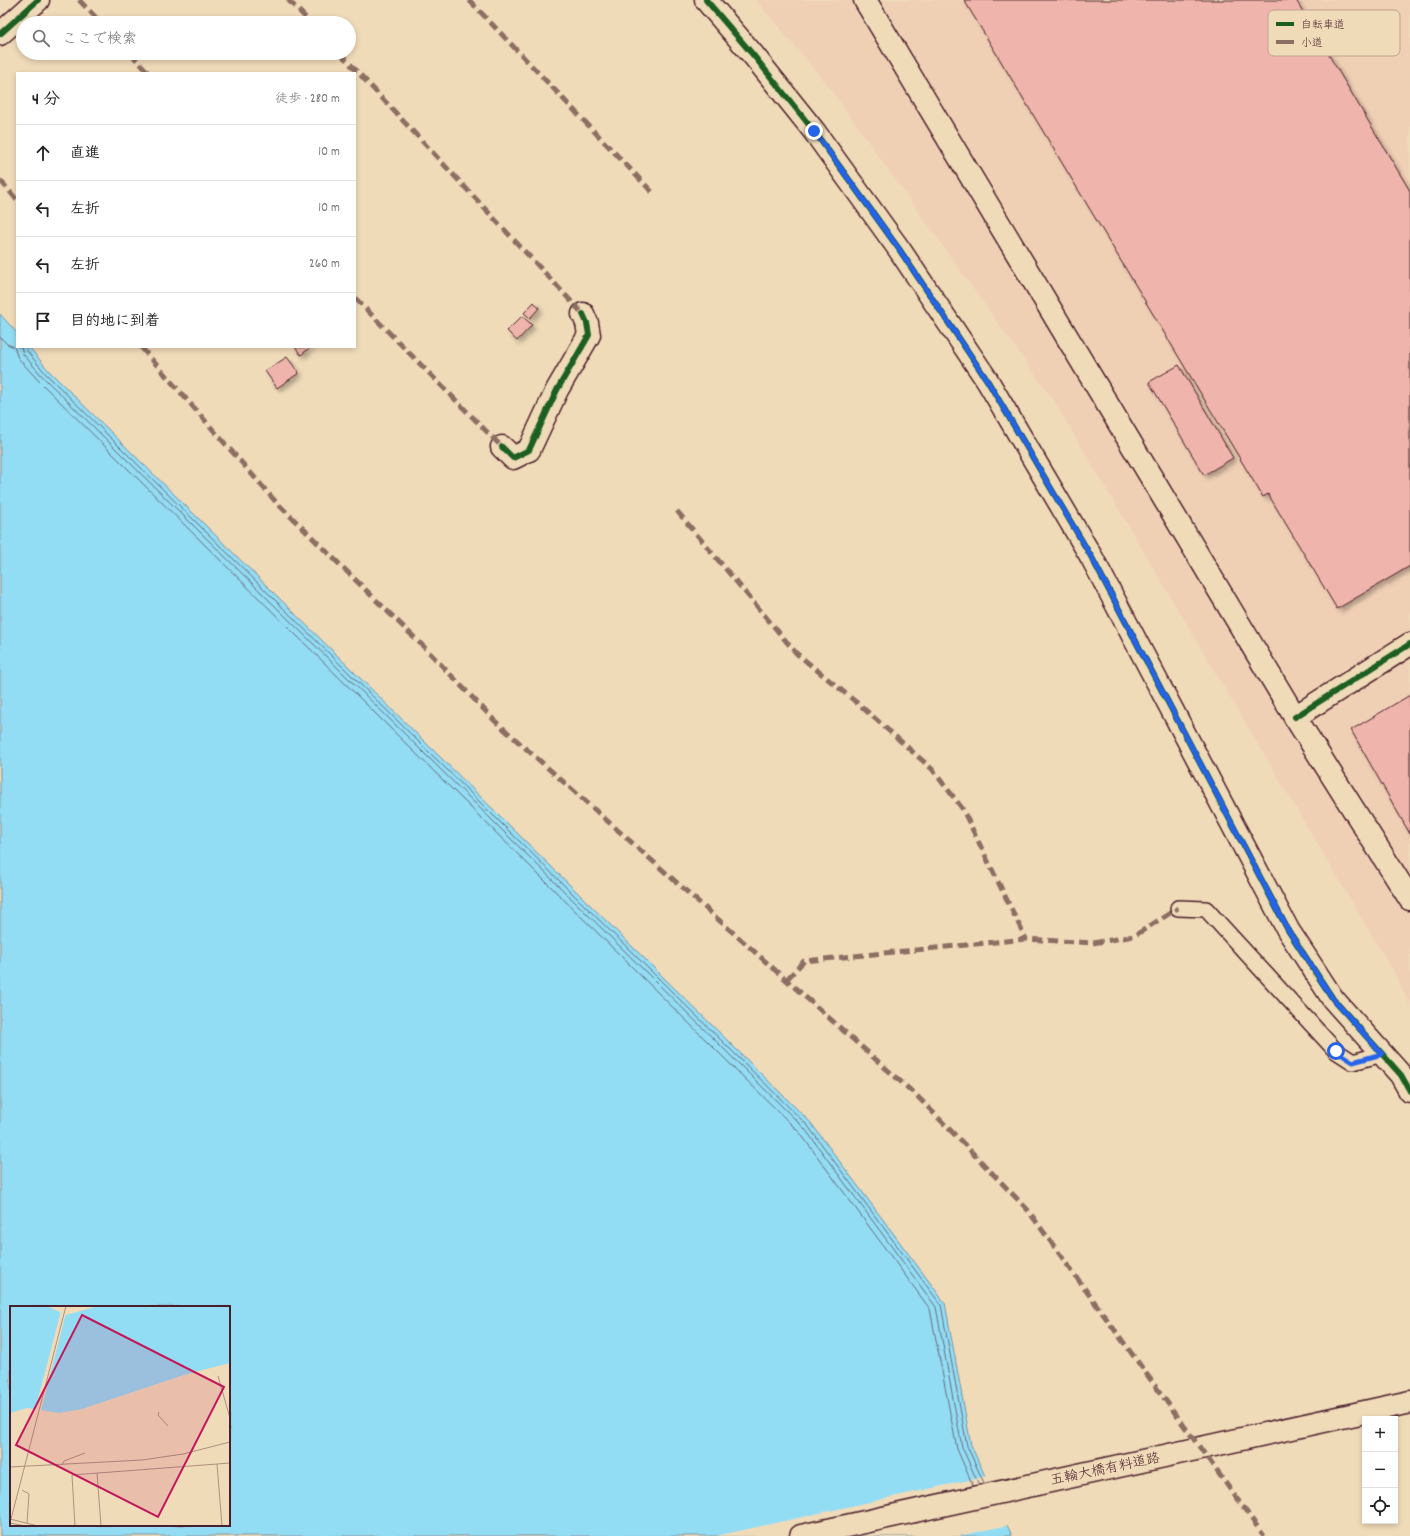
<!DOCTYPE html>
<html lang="ja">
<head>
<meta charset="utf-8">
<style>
  body { margin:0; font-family:Dekko,"Klee One",sans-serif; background:#f2f2f2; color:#222 }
  .controls { position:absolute; right:12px; bottom:12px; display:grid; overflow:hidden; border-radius:0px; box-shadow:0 2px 6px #0003 }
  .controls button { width:36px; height:36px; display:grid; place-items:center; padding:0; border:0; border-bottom:1px solid #e0e0e0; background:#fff; color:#222; font:20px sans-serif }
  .stop { position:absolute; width:12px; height:12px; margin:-9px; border:3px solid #2563eb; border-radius:50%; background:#fff }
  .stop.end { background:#2563eb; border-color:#fff; box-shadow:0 1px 4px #0008 }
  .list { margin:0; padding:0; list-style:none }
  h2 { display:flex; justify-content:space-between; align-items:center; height:52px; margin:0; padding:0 16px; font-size:17px }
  h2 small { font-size:13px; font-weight:400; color:#767676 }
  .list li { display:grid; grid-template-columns:26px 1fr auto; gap:12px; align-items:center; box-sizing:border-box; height:56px; padding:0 16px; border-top:1px solid #e0e0e0 }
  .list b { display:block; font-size:15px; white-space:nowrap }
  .list em { font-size:13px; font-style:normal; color:#767676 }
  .icon { flex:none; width:22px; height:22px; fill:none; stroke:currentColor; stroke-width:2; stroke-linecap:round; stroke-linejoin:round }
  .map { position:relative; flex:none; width:1410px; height:1536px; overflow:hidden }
  .search { position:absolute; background:#fff; box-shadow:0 2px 6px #0003; left:16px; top:16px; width:340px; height:44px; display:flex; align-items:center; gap:10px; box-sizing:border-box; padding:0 14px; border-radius:22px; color:#767676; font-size:15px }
  .panel { position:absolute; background:#fff; box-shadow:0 2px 6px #0003; left:16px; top:72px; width:340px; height:276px; border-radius:0px }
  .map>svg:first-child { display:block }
</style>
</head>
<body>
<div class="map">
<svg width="1410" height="1536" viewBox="0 0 1410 1536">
  <defs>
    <filter id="shadow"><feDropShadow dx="3.5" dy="3.5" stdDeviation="2" flood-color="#0004"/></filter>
  </defs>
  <rect width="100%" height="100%" fill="#f0dbb9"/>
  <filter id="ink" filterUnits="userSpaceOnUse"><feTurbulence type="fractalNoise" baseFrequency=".025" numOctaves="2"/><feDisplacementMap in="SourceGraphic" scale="8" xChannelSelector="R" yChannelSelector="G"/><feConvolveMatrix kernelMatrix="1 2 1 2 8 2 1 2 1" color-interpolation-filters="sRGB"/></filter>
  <g filter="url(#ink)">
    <!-- built -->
    <path fill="#f0d0b5" d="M756,0H1410V1007L1397,978L1055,403L831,90Z"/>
    <!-- water -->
    <path fill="#93ddf4" stroke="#7691a4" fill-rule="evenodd" d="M0,314L17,333V347H29L49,371L811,1123L945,1303L971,1445L1012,1536H0ZM11,1307H229V1525H11Z"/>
    <!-- pier -->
    <path fill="#f0dbb9" d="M987,1476L1009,1525L959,1536H716Z"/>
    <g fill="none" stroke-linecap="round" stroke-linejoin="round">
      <!-- shore -->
      <g stroke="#676b7b" stroke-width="1">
        <path d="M0,337L7,344L14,347L18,358L39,381L800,1133L930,1309L957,1449L973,1486"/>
        <path d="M21,347L23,354L43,377L805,1129L936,1307L962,1447L979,1485"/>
        <path d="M26,347L27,351L46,374L808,1126L941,1305L967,1446L984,1483"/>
      </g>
    </g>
    <!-- building -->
    <g fill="#efb5ac" stroke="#4a1f2b" filter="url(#shadow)">
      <path d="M964,0H1296L1410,191V566L1337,609L1268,494L1263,497Z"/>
      <path d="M534,302L539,308L530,318L524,313Z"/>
      <path d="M522,316L532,325L517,341L507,331Z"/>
      <path d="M295,347H311L301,355Z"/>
      <path d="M287,357L299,373L277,388L265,371Z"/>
      <path d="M1179,365L1233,458L1204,475L1149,382Z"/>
      <path d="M1410,695V834L1351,730Z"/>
    </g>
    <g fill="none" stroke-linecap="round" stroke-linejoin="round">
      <defs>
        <path id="lane" d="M1178,908L1206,909L1336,1051L1353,1062L1382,1054"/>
        <g id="street">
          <path d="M0,34L38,0"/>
          <path d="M502,447L513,458L529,450L557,390L589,335L587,323L583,314"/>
        </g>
        <g id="secondary">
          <path d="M706,0L754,56L814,131L899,249L987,380L1092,558L1288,930L1333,999L1401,1075L1410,1091"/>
          <path d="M865,0L1295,717L1410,899"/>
          <path d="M1295,717L1410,644"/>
          <path d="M801,1536L1410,1402"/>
        </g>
      </defs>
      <!-- lane casing -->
      <use href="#lane" stroke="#4a1f2b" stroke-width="18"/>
      <!-- street casing -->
      <use href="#street" stroke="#4a1f2b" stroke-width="25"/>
      <!-- secondary casing -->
      <use href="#secondary" stroke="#4a1f2b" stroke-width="25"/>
      <!-- lane -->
      <use href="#lane" stroke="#f0dbb9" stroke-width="15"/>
      <!-- street -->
      <use href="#street" stroke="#f0dbb9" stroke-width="22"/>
      <!-- secondary -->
      <use href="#secondary" stroke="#f0dbb9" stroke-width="22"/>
      <!-- quiet -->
      <g stroke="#8d6e63" stroke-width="5" stroke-dasharray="10 5" stroke-linecap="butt">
        <path d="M79,0L101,23"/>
        <path d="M288,0L311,23"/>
        <path d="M469,0L653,193"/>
        <path d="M130,53L149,73"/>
        <path d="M340,53L583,314"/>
        <path d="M0,180L17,200"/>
        <path d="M355,298L502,447"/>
        <path d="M141,347L276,502L426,649L495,721L918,1097L1027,1209L1264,1536"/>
        <path d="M677,511L796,653L862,707L932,769L962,808L1026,939"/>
        <path d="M787,979L804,961L1026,939L1093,943L1134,936L1178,908"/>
      </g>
      <defs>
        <g id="cycleway">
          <path d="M706,0L754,56L814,131L899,249L987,380L1092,558L1288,930L1333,999L1401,1075L1410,1091"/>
          <path d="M0,34L38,0"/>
          <path d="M502,447L513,458L529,450L557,390L589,335L587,323L583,314"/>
          <path d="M1295,717L1410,644"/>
        </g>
      </defs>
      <!-- cycleway casing -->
      <use href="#cycleway" stroke="#f0dbb9" stroke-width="8"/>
      <!-- cycleway -->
      <use href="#cycleway" stroke="#1b5e20" stroke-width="6"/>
    </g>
  </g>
  <g fill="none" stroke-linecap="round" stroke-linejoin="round" filter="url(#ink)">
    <!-- route -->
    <path stroke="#2563eb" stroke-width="5" d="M814,131L899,249L987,380L1092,558L1288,930L1333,999L1382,1054L1353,1062L1336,1051"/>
  </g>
  <g text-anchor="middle" stroke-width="3" stroke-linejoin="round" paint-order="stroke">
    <!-- street labels -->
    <g font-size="14" fill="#4a1f2b" stroke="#f0dbb9">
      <text transform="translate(1105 1468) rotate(-12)" y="5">五輪大橋有料道路</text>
    </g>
  </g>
  <!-- overview -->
  <g transform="translate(10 1306)">
    <rect width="220" height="220" fill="#f0dbb9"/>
    <path d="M0,0H37L56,9L88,0H220V57L177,68L72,103L49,107L17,102L0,107Z" fill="#93ddf4"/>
    <path d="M51,5L56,7L31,105L25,104Z" fill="#f0dbb9"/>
    <path fill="none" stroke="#ae9080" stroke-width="1" d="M208,70L220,112M149,106L148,109L158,120M207,158L212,220M52,159L54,155L75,147M0,161L132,154L173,148L220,136M87,167L91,220M12,184L19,188L17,217M0,213L28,220M0,217L15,220M0,217L56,0M65,220L62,169L220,157"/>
    <path fill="#c2185b" fill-opacity="0.15" stroke="#c2185b" stroke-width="2" d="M72,9L214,81L148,211L6,139Z"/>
    <rect width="220" height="220" fill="none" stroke="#4a1f2b" stroke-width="2"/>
  </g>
  <!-- legend -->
  <rect x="1268" y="10" width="132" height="46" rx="6" fill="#f0dbb9" stroke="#bea38e" stroke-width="1"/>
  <rect x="1276" y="22" width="18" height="4" fill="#1b5e20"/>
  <rect x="1276" y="40" width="18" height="4" fill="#8d6e63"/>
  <g font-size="11" fill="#4a1f2b">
    <text x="1301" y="28">自転車道</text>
    <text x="1301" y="46">小道</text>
  </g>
</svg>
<div class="controls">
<button>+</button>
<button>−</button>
<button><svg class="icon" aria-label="locate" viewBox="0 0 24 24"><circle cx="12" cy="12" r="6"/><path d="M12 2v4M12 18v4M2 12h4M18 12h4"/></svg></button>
</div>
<div class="stop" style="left:1336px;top:1051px"></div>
<div class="stop end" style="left:814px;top:131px"></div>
<div class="search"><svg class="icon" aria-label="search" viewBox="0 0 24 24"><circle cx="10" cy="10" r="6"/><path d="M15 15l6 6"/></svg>ここで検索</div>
<section class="panel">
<h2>4 分<small>徒歩 · 280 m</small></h2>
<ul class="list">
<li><svg class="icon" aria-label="ahead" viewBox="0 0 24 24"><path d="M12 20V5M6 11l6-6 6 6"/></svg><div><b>直進</b></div><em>10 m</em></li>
<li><svg class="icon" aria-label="left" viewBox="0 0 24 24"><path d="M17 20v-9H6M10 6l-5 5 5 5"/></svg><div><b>左折</b></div><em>10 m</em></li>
<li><svg class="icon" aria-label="left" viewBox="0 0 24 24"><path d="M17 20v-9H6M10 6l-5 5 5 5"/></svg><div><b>左折</b></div><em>260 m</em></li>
<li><svg class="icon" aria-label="arrive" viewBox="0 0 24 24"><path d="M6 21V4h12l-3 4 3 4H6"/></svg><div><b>目的地に到着</b></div></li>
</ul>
</section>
</div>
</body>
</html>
